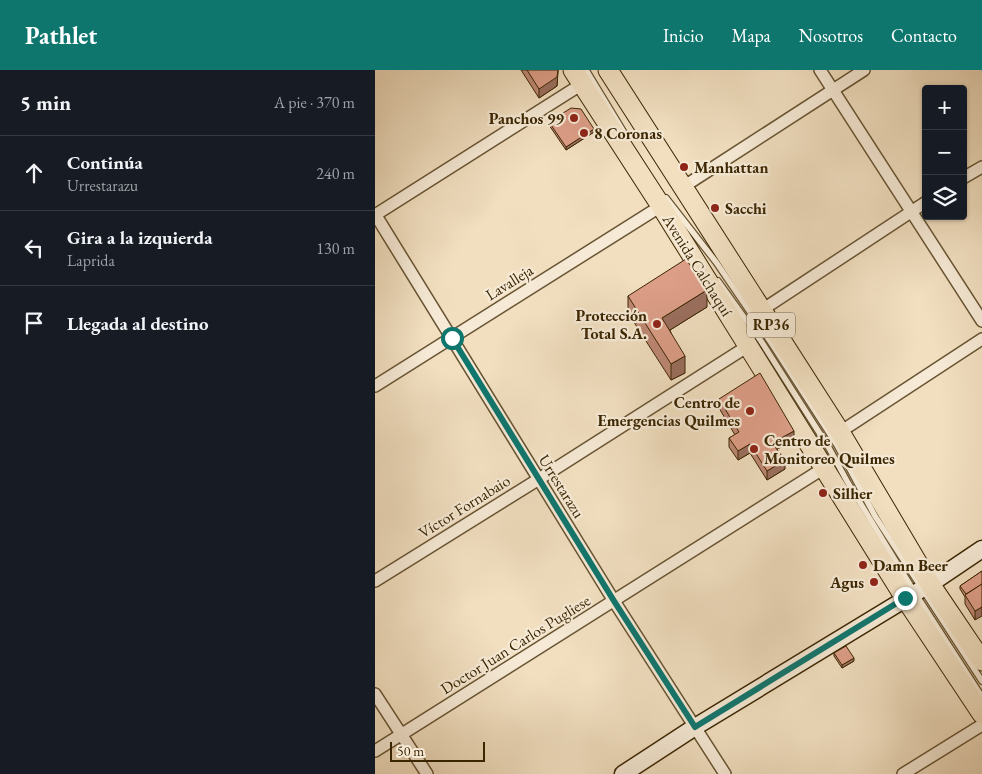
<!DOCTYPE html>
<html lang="es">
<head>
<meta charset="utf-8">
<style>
  body { margin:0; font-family:"EB Garamond",serif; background:#242831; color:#f1f3f6 }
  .controls { position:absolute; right:15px; top:15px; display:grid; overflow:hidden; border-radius:5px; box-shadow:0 1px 4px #0004 }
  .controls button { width:45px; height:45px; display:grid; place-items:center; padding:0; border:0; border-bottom:1px solid #363941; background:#171b24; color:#f1f3f6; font:25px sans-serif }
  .scale { position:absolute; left:15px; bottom:12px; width:95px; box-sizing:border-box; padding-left:5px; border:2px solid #3b2602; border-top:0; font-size:14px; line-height:18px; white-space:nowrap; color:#3b2602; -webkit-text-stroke:4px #f6ead6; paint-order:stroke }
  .stop { position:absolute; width:15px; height:15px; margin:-11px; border:4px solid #0f766e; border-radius:50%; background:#fff }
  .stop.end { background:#0f766e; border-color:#fff; box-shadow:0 1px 5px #0008 }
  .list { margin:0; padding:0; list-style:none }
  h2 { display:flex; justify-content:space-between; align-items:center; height:65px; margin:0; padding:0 20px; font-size:21px }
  h2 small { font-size:16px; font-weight:400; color:#9ea1a6 }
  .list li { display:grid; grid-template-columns:32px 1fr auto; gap:15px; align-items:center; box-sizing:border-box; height:75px; padding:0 20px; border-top:1px solid #363941 }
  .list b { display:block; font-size:19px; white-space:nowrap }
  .list p { margin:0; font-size:16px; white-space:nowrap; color:#9ea1a6 }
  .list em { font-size:16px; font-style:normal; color:#9ea1a6 }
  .icon { flex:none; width:28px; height:28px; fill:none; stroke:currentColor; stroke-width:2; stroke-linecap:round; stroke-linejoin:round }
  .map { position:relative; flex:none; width:607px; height:704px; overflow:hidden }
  header { display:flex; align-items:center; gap:30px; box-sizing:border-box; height:70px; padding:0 25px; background:#0f766e; color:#fff }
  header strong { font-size:24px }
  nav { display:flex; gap:28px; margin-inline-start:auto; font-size:18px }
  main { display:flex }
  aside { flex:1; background:#171b24 }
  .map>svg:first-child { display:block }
</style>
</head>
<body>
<header>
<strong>Pathlet</strong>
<nav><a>Inicio</a><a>Mapa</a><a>Nosotros</a><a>Contacto</a></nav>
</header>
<main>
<aside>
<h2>5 min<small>A pie · 370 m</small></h2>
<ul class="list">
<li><svg class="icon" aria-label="ahead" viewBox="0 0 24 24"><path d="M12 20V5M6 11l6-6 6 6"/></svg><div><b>Continúa</b><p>Urrestarazu</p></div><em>240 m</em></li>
<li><svg class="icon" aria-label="left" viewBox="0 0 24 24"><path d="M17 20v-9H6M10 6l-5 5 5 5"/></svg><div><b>Gira a la izquierda</b><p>Laprida</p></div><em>130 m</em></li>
<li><svg class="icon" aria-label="arrive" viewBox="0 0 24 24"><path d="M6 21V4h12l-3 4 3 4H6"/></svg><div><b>Llegada al destino</b></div></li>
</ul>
</aside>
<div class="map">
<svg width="607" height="704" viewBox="0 0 607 704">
  <rect width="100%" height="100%" fill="#f1dfc0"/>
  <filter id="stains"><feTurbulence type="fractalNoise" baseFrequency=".004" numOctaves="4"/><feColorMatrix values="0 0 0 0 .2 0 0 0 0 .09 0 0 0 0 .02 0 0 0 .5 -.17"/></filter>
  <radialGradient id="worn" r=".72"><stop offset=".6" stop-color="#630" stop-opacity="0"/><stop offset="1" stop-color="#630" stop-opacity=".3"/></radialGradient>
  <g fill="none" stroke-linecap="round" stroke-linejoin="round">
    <defs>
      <g id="lane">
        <path d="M211,0L251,66"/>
        <path d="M291,128L341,192L397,274L462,375L500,446L607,611"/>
        <path d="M343,211L386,271L454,378L473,413L540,523L607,627"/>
      </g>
      <g id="street">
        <path d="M445,0L607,251"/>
        <path d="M588,108L607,97"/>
        <path d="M308,117L489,0"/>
        <path d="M0,144L239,531L350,704"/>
        <path d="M0,145L207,14"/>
        <path d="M387,240L551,132"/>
        <path d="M0,316L286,136"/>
        <path d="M465,362L607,269"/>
        <path d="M0,511L164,409L373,276"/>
        <path d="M0,624L52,704"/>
        <path d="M0,681L449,398"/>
        <path d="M528,704L607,655"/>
      </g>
      <path id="secondary" d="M248,704L320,657L555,514L607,479"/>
      <g id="primary">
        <path d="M198,0L286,136L530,528L607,644"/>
        <path d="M233,0L465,362L555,514L607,591"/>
      </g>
    </defs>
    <!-- lane casing -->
    <use href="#lane" stroke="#685432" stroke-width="8"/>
    <!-- street casing -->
    <use href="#street" stroke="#685432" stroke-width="14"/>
    <!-- secondary casing -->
    <use href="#secondary" stroke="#3b2602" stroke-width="19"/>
    <!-- primary casing -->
    <use href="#primary" stroke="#3b2602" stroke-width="21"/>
    <!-- lane -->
    <use href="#lane" stroke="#f6ead6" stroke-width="5.5"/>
    <!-- street -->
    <use href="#street" stroke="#f6ead6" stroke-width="11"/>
    <!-- secondary -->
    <use href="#secondary" stroke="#f6ead6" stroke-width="16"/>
    <!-- primary -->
    <use href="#primary" stroke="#f1dfc0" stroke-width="19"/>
  </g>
  <!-- wall -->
  <g fill="#be8875" stroke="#3b2602">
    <path d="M146,0H183L182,16L164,28Z"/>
    <path d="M174,52L219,62L191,80L174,55Z"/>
    <path d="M253,226L332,237L295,260L310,303L296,310L253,243Z"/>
    <path d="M344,329L419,370L402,379L410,399L392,410L375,383L363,390L354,377V368L360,365L344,338Z"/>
    <path d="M607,501L600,550L590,534V527L585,519V516Z"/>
    <path d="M459,583L479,591L467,598L459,586Z"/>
  </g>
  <!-- shaded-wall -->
  <g fill="#9b6f5f" stroke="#3b2602">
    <path d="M183,0L182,16L164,28V19Z"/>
    <path d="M219,59V62L191,80V77Z"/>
    <path d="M332,220V237L287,265V248Z"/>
    <path d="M310,286V303L296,310V294Z"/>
    <path d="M419,361V370L397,382V373Z"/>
    <path d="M375,374V383L363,390V381Z"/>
    <path d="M410,390V399L392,410V401Z"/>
    <path d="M607,537V546L600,550V541Z"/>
    <path d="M479,588V591L467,598V595Z"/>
  </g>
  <!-- building -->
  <g fill="#dd9e88" stroke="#3b2602">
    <path d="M152,0H183L182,7L164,19Z"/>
    <path d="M196,38L206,39L219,59L191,77L174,52Z"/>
    <path d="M311,189L332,220L287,248L310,286L296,294L253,226Z"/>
    <path d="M385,303L419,361L397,373L410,390L392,401L375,374L363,381L354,368L364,362L344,329Z"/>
    <path d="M607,501V514L591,524L585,516Z"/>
    <path d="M607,514V537L600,541L590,525Z"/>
    <path d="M471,576L479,588L467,595L459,583Z"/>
  </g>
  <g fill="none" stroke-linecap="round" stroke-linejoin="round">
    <!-- route -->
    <path stroke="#0f766e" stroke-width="6" d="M77,268L239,531L320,657L530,528"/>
  </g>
  <!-- markers -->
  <g fill="#8f2418" stroke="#f6ead6" stroke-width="2">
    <circle cx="199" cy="48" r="5"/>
    <circle cx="209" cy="63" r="5"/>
    <circle cx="309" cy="97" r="5"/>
    <circle cx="340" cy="138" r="5"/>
    <circle cx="282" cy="254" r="5"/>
    <circle cx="375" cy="341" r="5"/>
    <circle cx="379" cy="379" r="5"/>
    <circle cx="448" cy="423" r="5"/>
    <circle cx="488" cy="495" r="5"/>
    <circle cx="499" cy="512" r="5"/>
  </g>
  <g text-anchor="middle" stroke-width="4.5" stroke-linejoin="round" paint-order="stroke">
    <!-- shield labels -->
    <rect fill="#f6ead6" stroke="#736142" stroke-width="1" x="372" y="242.5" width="48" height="25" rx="4"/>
    <g font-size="15" font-weight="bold" fill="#3b2602">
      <text x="396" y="260">RP36</text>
    </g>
    <!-- poi labels -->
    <g font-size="16" font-weight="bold" fill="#3b2602" stroke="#f6ead6" text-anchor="start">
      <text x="189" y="54" text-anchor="end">Panchos 99</text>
      <text x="219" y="69">8 Coronas</text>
      <text x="319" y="103">Manhattan</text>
      <text x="350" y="144">Sacchi</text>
      <text x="272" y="251" text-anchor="end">Protección<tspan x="272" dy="18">Total S.A.</tspan></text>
      <text x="365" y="338" text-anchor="end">Centro de<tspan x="365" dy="18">Emergencias Quilmes</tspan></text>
      <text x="389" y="376">Centro de<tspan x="389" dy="18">Monitoreo Quilmes</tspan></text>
      <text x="458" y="429">Silher</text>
      <text x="498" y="501">Damn Beer</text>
      <text x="489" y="518" text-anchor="end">Agus</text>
    </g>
    <!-- street labels -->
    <g font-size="16" fill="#3b2602" stroke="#f6ead6">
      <text transform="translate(323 195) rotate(58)" y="6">Avenida Calchaquí</text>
      <text transform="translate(134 212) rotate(-32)" y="6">Lavalleja</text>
      <text transform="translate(187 416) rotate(58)" y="6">Urrestarazu</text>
      <text transform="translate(89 436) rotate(-32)" y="6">Víctor Fornabaio</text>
      <text transform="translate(140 574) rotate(-32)" y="6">Doctor Juan Carlos Pugliese</text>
    </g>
  </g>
  <rect width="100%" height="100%" filter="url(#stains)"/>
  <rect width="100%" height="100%" fill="url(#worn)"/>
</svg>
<div class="controls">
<button>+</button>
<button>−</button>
<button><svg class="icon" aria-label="layers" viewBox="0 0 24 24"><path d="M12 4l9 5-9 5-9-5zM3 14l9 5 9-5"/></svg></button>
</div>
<div class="scale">50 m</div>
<div class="stop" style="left:77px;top:268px"></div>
<div class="stop end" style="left:530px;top:528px"></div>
</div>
</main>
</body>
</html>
